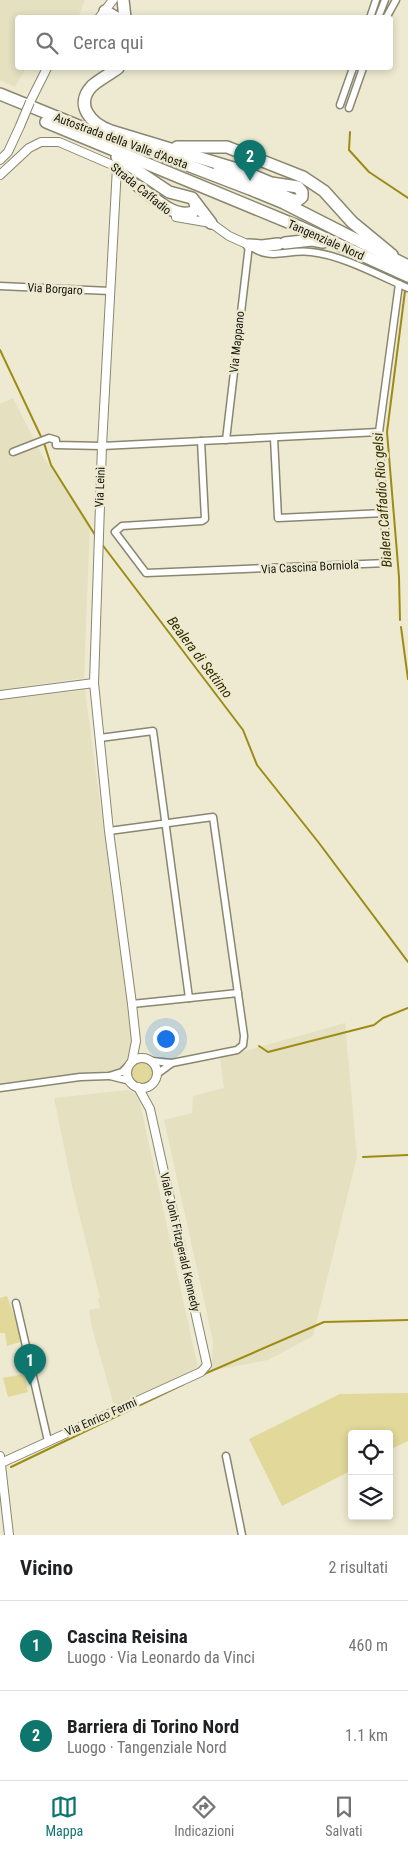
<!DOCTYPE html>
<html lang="it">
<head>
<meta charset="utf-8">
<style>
  body { margin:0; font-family:"Roboto Condensed",sans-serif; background:#f2f2f2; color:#202124 }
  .controls { position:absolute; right:15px; bottom:15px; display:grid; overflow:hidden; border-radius:5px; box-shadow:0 2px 8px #0003 }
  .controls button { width:45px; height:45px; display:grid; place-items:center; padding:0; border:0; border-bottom:1px solid #e0e0e0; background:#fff; color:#202124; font:25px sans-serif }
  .you { position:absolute; left:165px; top:1038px; width:18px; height:18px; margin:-12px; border:4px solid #fff; border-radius:50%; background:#1a73e8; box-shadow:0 0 0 8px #1a73e833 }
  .badge { display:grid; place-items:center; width:32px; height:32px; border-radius:50%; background:#0f766e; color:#fff; font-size:16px; font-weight:700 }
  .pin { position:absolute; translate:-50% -41px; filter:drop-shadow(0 1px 2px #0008) }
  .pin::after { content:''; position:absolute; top:26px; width:18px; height:15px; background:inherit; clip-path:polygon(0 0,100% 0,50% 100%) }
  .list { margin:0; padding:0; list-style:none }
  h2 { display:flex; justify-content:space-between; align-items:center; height:65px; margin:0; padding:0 20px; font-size:21px }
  h2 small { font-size:16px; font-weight:400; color:#757577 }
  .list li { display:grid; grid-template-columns:32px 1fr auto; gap:15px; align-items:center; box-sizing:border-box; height:90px; padding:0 20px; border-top:1px solid #e0e0e0 }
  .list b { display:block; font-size:19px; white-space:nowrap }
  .list p { margin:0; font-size:16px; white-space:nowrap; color:#757577 }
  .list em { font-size:16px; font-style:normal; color:#757577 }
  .icon { flex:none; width:28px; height:28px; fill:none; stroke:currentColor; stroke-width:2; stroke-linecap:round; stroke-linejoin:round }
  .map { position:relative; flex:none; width:408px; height:1535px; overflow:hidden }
  .search { position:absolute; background:#fff; box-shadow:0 2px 8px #0003; left:15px; right:15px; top:15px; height:55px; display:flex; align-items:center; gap:12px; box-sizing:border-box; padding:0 18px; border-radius:5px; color:#757577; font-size:19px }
  .sheet { height:245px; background:#fff }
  nav { display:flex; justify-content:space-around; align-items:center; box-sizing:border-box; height:70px; border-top:1px solid #e0e0e0; background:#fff; font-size:14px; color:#757577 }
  nav a { display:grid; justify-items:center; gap:2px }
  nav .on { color:#0f766e }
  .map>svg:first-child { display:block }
</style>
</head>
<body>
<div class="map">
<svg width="408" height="1535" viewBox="0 0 408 1535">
  <rect width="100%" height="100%" fill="#edead1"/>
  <!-- built -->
  <g fill="#e5e0c0">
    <path d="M0,0H85L78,17L18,18V68H26L15,87L0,80Z"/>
    <path d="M13,398L42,455L90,524L84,678L0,690V404Z"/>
    <path d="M85,690L133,1051L128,1066L122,1072L0,1088V700Z"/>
    <path d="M345,1023L357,1157L313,1336L268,1360L211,1371L213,1341L164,1120L192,1113L193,1096L224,1088L220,1058Z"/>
    <path d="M128,1090L138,1094L198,1368L115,1408L92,1328L89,1310L100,1308L98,1299L100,1298L72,1186L54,1098Z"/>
  </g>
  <!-- green -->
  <g fill="#e1d89a">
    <circle cx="142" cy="1073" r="12"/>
    <path d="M7,1296L23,1341L7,1346L5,1333H0V1298Z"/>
    <path d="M24,1374L28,1392L8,1397L3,1378Z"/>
    <path d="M408,1393V1441L389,1450V1434H352V1470L282,1506L249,1439L340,1394Z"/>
  </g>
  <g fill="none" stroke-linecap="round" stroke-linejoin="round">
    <!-- stream -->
    <g stroke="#9d8c14" stroke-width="2">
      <path d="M350,132L349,150L369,172L408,198"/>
      <path d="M0,350L44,443L51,465L95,535"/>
      <path d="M101,543L243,730L257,765L319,843L408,962"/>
      <path d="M400,620L399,577L387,432L405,291"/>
      <path d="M401,627L408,679"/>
      <path d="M259,1046L268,1052L374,1025L383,1018L408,1008"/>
      <path d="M363,1157L408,1155"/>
      <path d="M202,1375L324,1322L408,1320"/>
      <path d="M11,1467L184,1384"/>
    </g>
    <defs>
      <g id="minor">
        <path d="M370,18L376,0"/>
        <path d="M378,18L385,0"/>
        <path d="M386,18L396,0"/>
        <path d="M340,105L353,68"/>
        <path d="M349,108L363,68"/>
        <path d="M0,286L110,291"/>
        <path d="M274,438L278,518L384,513"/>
        <path d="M226,440L249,245C270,262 286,249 311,252C342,255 380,276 408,288"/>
        <path d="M201,441L205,519L202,521L122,526L115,532L146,573L387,563L379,432L399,284"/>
        <path d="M13,452L49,438L56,440V445L102,446L379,432"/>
        <path d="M100,738L153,731L189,998"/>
        <path d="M109,831L213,817L244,1036L243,1045L237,1050L172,1063L152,1061"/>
        <path d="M132,1004L238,993"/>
        <path d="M157,1074L172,1063"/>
        <path d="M110,1076L130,1081"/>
        <path d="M0,1088L80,1077L109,1076L122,1072L128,1066"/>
        <path d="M16,1303L48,1441"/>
        <path d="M226,1456L242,1535"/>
      </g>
      <g id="tertiary">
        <path d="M99,18L113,0"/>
        <path d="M30,102L47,68"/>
        <path d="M0,160L8,152L20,126"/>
        <path d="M117,167L102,446L94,683L109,831L132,1004L136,1041L132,1061"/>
        <path d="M0,175L29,148L41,142H59L117,167L140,188"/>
        <path d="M176,217L211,223L229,236L249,245"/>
        <path d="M0,695L94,683"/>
        <circle cx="142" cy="1073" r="15"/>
        <path d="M0,1456L9,1535"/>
        <path d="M1,1463L201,1372L207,1365L150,1109L138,1087"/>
      </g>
      <g id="motorway">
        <path d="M123,0L125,18"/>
        <path d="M105,11L117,18"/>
        <path d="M118,68C110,74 100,79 92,86C74,105 91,124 111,131L240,170L271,183L298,187L302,192V197L298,200H293L239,176L219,170"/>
        <path d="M0,94L96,133L177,161L250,189L284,203L408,266"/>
        <path d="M46,122L300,227L408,276"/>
        <path d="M177,147H227L303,177L324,191L352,222L392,255"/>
        <path d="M117,157L169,192L192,198L211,223"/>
        <path d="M138,186C153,196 173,219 193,212L196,208L195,203"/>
        <path d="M285,243L312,240L323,242"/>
        <path d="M249,245L262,246L278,244"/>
      </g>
    </defs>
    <!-- minor casing -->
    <use href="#minor" stroke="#8a8770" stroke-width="9"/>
    <!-- tertiary casing -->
    <use href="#tertiary" stroke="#8a8770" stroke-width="10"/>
    <!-- motorway casing -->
    <use href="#motorway" stroke="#8a8770" stroke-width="14"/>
    <!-- minor -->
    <use href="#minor" stroke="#fff" stroke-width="6"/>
    <!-- tertiary -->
    <use href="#tertiary" stroke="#fff" stroke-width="8"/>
    <!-- motorway -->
    <use href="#motorway" stroke="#fff" stroke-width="11"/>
    <defs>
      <path id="tertiary-bridge" d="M20,126L30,102"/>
    </defs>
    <!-- tertiary-bridge casing -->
    <use href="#tertiary-bridge" stroke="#8a8770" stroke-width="10" stroke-linecap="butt"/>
    <!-- tertiary-bridge -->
    <use href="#tertiary-bridge" stroke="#fff" stroke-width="8"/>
  </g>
  <g text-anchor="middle" stroke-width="5" stroke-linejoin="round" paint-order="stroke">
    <!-- street labels -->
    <g font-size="12" fill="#18170e" stroke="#edead1">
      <text transform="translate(121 141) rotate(20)" y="4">Autostrada della Valle d'Aosta</text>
      <text transform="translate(141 189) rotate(39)" y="4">Strada Caffadio</text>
      <text transform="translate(326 240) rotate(24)" y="4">Tangenziale Nord</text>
      <text transform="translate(55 289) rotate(3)" y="4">Via Borgaro</text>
      <text transform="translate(237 342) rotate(-84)" y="4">Via Mappano</text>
      <text transform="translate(100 487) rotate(-88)" y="4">Via Leinì</text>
      <text transform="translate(310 567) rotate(-3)" y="4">Via Cascina Borniola</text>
      <text transform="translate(180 1242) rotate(77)" y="4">Viale Jonh Fitzgerald Kennedy</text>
      <text transform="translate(101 1417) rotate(-24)" y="4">Via Enrico Fermi</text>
    </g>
    <!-- water labels -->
    <g font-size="14" font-style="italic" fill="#373001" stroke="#edead1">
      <text transform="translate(382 500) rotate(-94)" y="5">Bialera Caffadio Rio gelsi</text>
      <text transform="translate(200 657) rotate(53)" y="5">Bealera di Settimo</text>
    </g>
  </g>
</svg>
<div class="controls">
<button><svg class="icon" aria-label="locate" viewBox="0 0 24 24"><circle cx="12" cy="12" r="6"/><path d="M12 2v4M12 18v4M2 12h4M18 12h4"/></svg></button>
<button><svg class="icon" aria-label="layers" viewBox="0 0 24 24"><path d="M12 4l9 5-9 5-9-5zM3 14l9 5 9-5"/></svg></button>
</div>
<div class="you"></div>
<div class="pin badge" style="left:30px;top:1385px">1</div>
<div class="pin badge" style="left:250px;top:181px">2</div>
<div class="search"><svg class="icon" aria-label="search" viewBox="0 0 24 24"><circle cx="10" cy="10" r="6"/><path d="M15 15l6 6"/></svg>Cerca qui</div>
</div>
<section class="sheet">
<h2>Vicino<small>2 risultati</small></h2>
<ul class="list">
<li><span class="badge">1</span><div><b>Cascina Reisina</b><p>Luogo · Via Leonardo da Vinci</p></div><em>460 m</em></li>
<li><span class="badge">2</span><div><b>Barriera di Torino Nord</b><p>Luogo · Tangenziale Nord</p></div><em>1.1 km</em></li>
</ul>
</section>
<nav>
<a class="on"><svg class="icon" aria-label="map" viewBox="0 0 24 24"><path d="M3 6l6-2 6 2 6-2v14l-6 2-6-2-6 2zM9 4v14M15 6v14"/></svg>Mappa</a>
<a><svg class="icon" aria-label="directions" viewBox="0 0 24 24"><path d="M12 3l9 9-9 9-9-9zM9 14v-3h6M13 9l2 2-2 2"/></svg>Indicazioni</a>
<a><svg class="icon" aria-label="saved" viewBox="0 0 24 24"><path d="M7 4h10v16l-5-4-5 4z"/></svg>Salvati</a>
</nav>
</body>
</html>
